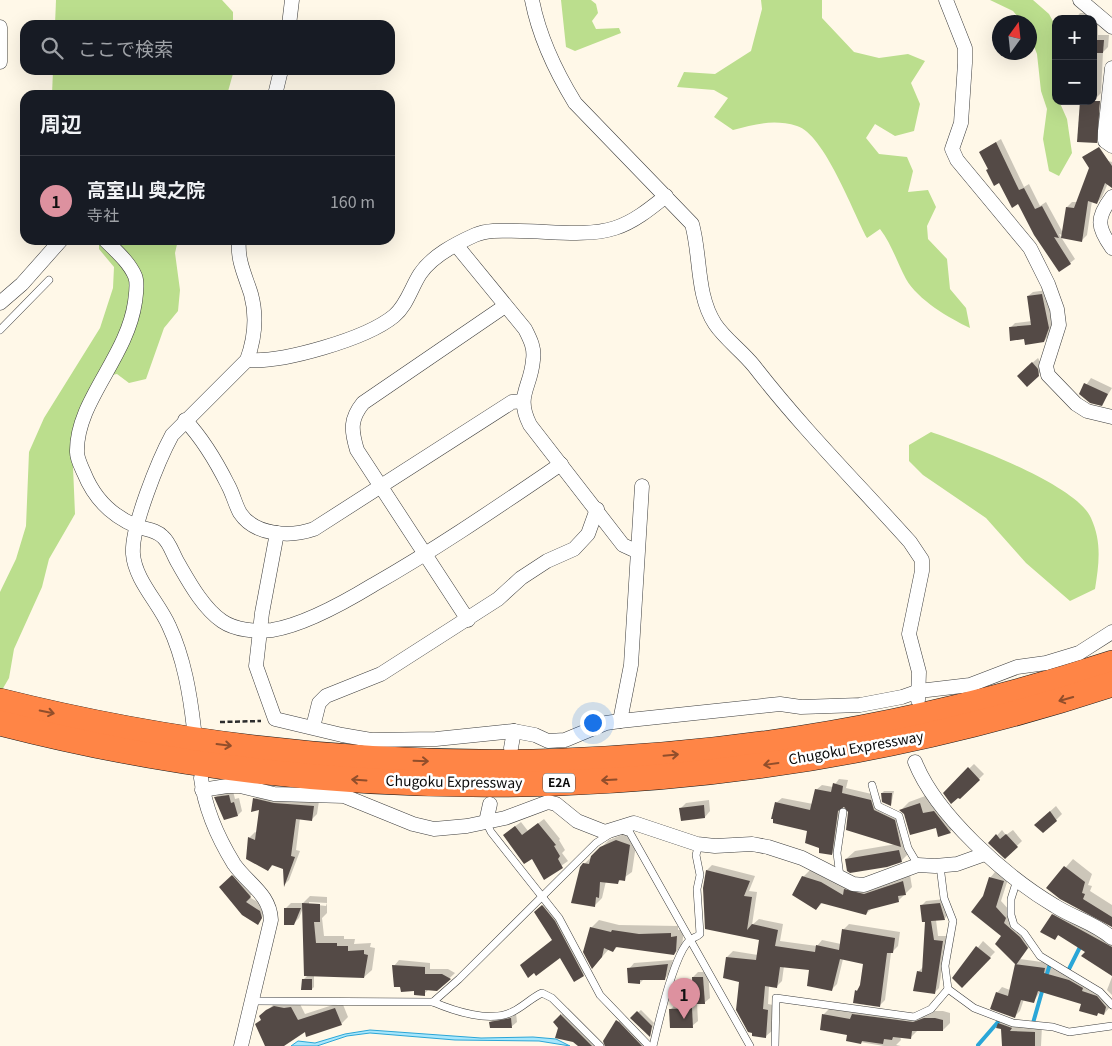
<!DOCTYPE html>
<html lang="ja">
<head>
<meta charset="utf-8">
<style>
  body { margin:0; font-family:Georgia,"Noto Sans JP",serif; background:#20242c; color:#f1f3f6 }
  .controls { position:absolute; right:15px; top:15px; display:grid; overflow:hidden; border-radius:10px; box-shadow:0 5px 20px #0002 }
  .controls button { width:45px; height:45px; display:grid; place-items:center; padding:0; border:0; border-bottom:1px solid #363941; background:#171b24; color:#f1f3f6; font:25px sans-serif }
  .compass { position:absolute; left:992px; top:15px; width:45px; height:45px; border-radius:50%; background:#171b24; box-shadow:0 5px 20px #0002; rotate:15deg }
  .you { position:absolute; left:592px; top:722px; width:18px; height:18px; margin:-12px; border:4px solid #fff; border-radius:50%; background:#1a73e8; box-shadow:0 0 0 8px #1a73e833 }
  .badge { display:grid; place-items:center; width:32px; height:32px; border-radius:50%; background:#dd919f; color:#111; font-size:16px; font-weight:700 }
  .pin { position:absolute; translate:-50% -41px; filter:drop-shadow(0 1px 2px #0008) }
  .pin::after { content:''; position:absolute; top:26px; width:18px; height:15px; background:inherit; clip-path:polygon(0 0,100% 0,50% 100%) }
  .list { margin:0; padding:0; list-style:none }
  h2 { display:flex; justify-content:space-between; align-items:center; height:65px; margin:0; padding:0 20px; font-size:21px }
  h2 small { font-size:16px; font-weight:400; color:#9ea1a6 }
  .list li { display:grid; grid-template-columns:32px 1fr auto; gap:15px; align-items:center; box-sizing:border-box; height:90px; padding:0 20px; border-top:1px solid #363941 }
  .list b { display:block; font-size:19px; white-space:nowrap }
  .list p { margin:0; font-size:16px; white-space:nowrap; color:#9ea1a6 }
  .list em { font-size:16px; font-style:normal; color:#9ea1a6 }
  .icon { flex:none; width:28px; height:28px; fill:none; stroke:currentColor; stroke-width:2; stroke-linecap:round; stroke-linejoin:round }
  .map { position:relative; flex:none; width:1112px; height:1046px; overflow:hidden }
  .search { position:absolute; background:#171b24; box-shadow:0 5px 20px #0002; left:20px; top:20px; width:375px; height:55px; display:flex; align-items:center; gap:12px; box-sizing:border-box; padding:0 18px; border-radius:15px; color:#9ea1a6; font-size:19px }
  .panel { position:absolute; background:#171b24; box-shadow:0 5px 20px #0002; left:20px; top:90px; width:375px; height:155px; border-radius:15px }
  .map>svg:first-child { display:block }
</style>
</head>
<body>
<div class="map">
<svg width="1112" height="1046" viewBox="0 0 1112 1046">
  <rect width="100%" height="100%" fill="#fff8e8"/>
  <!-- forest -->
  <g fill="#bbde8d">
    <path d="M56,0H222L233,12V25H55Z"/>
    <path d="M561,0H591L596,4L598,13L592,21L596,29L619,28L621,33L575,51L566,47Z"/>
    <path d="M761,0H822V18L854,52L879,58L908,54L925,61L911,83L920,104L914,131L895,136L875,124L866,138L879,154L907,157L913,171L908,192L928,190L936,207L927,226L928,239L947,259L950,289L966,308L970,328C949,318 918,300 906,279C897,262 892,245 880,229L867,238C853,212 824,134 797,126C774,119 755,124 733,130L714,117L728,98L714,90L677,87L684,72L715,74L751,51L762,9Z"/>
    <path d="M990,0H1033L1049,14L1056,27V101H1059L1067,119L1072,153L1059,176L1049,171L1043,139L1047,109L1041,91L1037,54L1030,36V22H1022L1013,11Z"/>
    <path d="M53,70H234L227,95H52Z"/>
    <path d="M99,240H178L175,253L180,290L178,311L164,328L146,379L129,383L117,374L101,377L72,443L75,514L49,559L42,587L14,649L9,678L2,690L0,689V592L16,559L26,526L29,452L44,418L100,328L113,288L114,267L99,249Z"/>
    <path d="M931,432C966,444 1076,484 1091,518C1102,542 1099,564 1095,589L1070,601L1026,563L986,518L923,475L909,461V445Z"/>
  </g>
  <!-- water -->
  <path fill="#a8e6fb" stroke="#2aa6d7" d="M370,1030L481,1038L533,1037L556,1039L570,1046L539,1041L455,1040L370,1033L347,1036L317,1046H291L298,1041L315,1043L345,1034Z"/>
  <!-- shadow -->
  <g fill="#0003" fill-rule="evenodd">
    <path d="M1080,13H1094L1098,17V35H1109L1108,47L1103,52L1101,93L1096,98H1093V19H1075Z"/>
    <path d="M1086,112L1103,113L1101,136L1096,142Z"/>
    <path d="M1001,139L1024,187L1029,184L1040,206L1046,202L1063,233L1067,207L1072,202H1078L1098,158L1112,162V184L1108,183L1102,197L1097,203L1092,201L1087,235L1082,240L1059,234L1075,259L1070,263L1000,182L995,184L980,152Z"/>
    <path d="M1047,290L1053,323L1049,336L1044,341L1025,338L1010,328L1015,323L1032,321L1028,296L1033,292Z"/>
    <path d="M1038,358L1044,369L1038,375L1024,370Z"/>
    <path d="M1091,378L1112,388L1102,404L1080,394Z"/>
    <path d="M974,764L984,774L960,798L944,793Z"/>
    <path d="M839,779L848,780L846,788L876,795L879,805L900,815L910,852L901,861L846,859L855,851L896,844L850,812L843,804L837,849L832,854L821,848L808,830L776,803L782,798L813,804L816,790L822,785L833,787Z"/>
    <path d="M233,791L235,799L239,798L242,811L238,815L216,797L220,793Z"/>
    <path d="M884,791H894L891,805L882,793Z"/>
    <path d="M260,793L319,801L317,814L311,820L300,818L296,850L300,851L289,880L285,884L284,868L274,864L268,870L249,838L255,832L257,833L260,808L255,799Z"/>
    <path d="M928,795L958,823L950,832L901,810L909,802Z"/>
    <path d="M709,800L710,811L705,817L681,808L686,803Z"/>
    <path d="M1056,806L1062,814L1056,820L1045,830L1036,824Z"/>
    <path d="M544,819L560,839L559,840L565,850L562,853L568,861L544,878L532,857L510,830L521,822L528,831Z"/>
    <path d="M1002,830L1006,835L1013,830L1022,841L1005,857L990,843Z"/>
    <path d="M624,834L637,838L632,872L618,882L606,881L602,898L595,905L581,867L609,840Z"/>
    <path d="M1073,859L1092,874L1088,885L1092,886L1090,891L1112,905V925L1048,888Z"/>
    <path d="M712,865L755,876L749,891L757,892L752,925L759,919L783,924L780,941L817,946L822,940L841,944L844,929L849,924L900,932L898,946L891,953L885,1000L879,1006L856,991L860,987L864,963L843,959L837,984L832,989L811,969L784,966L782,981L776,987L769,986L768,1004L773,1005L772,1031L766,1036L741,981L725,977L727,957L733,951L758,955L761,939L706,928L707,870Z"/>
    <path d="M810,870L828,875L848,887L910,875L912,887L898,901L873,907L866,914L823,902L816,909L803,877Z"/>
    <path d="M237,872L255,892L249,897L265,906L266,912L258,923L221,888Z"/>
    <path d="M995,872L1009,876L1001,901L1011,912L1009,917L1033,942L1020,959L1049,963L1048,967L1075,975L1111,1001L1109,1008L1104,1014L1099,1012L1097,1015L1083,1003L1041,990L1034,1001L1024,999L1020,1011L1015,1016L997,993L1002,987L1010,990L1017,964L997,944L1003,936L984,897L990,878Z"/>
    <path d="M310,896L327,897V913L322,918L324,936H344V939H355L354,944L371,943L370,947L375,948L372,970L364,977L314,975V987L312,989L303,980L308,975L303,908L299,918L293,924L285,909L291,903H303ZM309,902L327,903L326,906L309,904Z"/>
    <path d="M945,899L949,914L944,919L936,920L938,936H947L939,988L934,993L918,972L923,967L926,921L921,906L926,901Z"/>
    <path d="M548,900L589,970L583,975L536,912Z"/>
    <path d="M1060,907L1112,936V974L1087,952L1059,934L1055,939L1053,915Z"/>
    <path d="M599,920L619,925L678,926V930L684,929L682,946L674,954L618,946L613,951L609,949L593,967L591,928Z"/>
    <path d="M983,941L995,952L962,986L954,978Z"/>
    <path d="M399,960L430,963V969H448L455,973L437,990L429,989L424,994L416,989L394,966Z"/>
    <path d="M673,960L670,973L664,979H644L640,983L629,969L634,963Z"/>
    <path d="M698,972H708L710,998L704,1003H697L698,1021L692,1026L671,1009L676,1004L694,1003L693,977Z"/>
    <path d="M1112,977V995L1107,990Z"/>
    <path d="M298,1000L305,1014L342,1002L348,1017L341,1024L305,1031L281,1046H266L262,1020L268,1010L275,1003Z"/>
    <path d="M831,1007L921,1016L932,1011H943L950,1013V1023L943,1030H918L911,1037L900,1036L901,1040L896,1045L901,1046H884L848,1040L849,1034L821,1029L824,1014Z"/>
    <path d="M568,1008L603,1043L624,1015L653,1046H580L554,1022Z"/>
    <path d="M641,1010L654,1023L650,1036L631,1018Z"/>
    <path d="M516,1013L517,1022L511,1027L491,1022L496,1016Z"/>
    <path d="M1006,1017L1042,1026L1041,1046H1003V1028L999,1023Z"/>
  </g>
  <g fill="none" stroke-linecap="round" stroke-linejoin="round">
    <!-- stream -->
    <g stroke="#2aa6d7" stroke-width="4">
      <path d="M1068,971L1081,945"/>
      <path d="M1046,977L1050,964"/>
      <path d="M1033,1023L1043,988"/>
      <path d="M978,1045L998,1022"/>
    </g>
  </g>
  <!-- building -->
  <g fill="#544a46">
    <path d="M1093,40H1104L1103,53H1093Z"/>
    <path d="M1080,101H1100L1097,143L1077,142Z"/>
    <path d="M996,142L1019,190L1024,188L1035,209L1042,206L1059,238L1054,237L1071,264L1059,272L1034,235L1018,204L1012,208L999,183L994,186L986,170L988,169L979,152Z"/>
    <path d="M1099,147L1112,166V188L1105,183L1097,204L1088,201L1082,242L1061,238L1066,207L1074,208L1089,168L1082,157Z"/>
    <path d="M1042,294L1049,328L1044,342L1025,345L1024,339L1010,341L1009,327L1031,325L1027,296Z"/>
    <path d="M1032,362L1038,369L1039,376L1027,387L1017,376Z"/>
    <path d="M1084,383L1108,394L1102,406L1090,403L1079,394Z"/>
    <path d="M968,767L980,780L960,799L958,798L951,804L943,793Z"/>
    <path d="M833,783L843,786L842,793L871,800L874,810L895,820L901,847L846,830L848,812L844,807L838,811L832,855L819,853V848L805,843L807,831L773,823V819H771L775,802L810,810L815,789L831,792Z"/>
    <path d="M881,793H892L891,806L882,802Z"/>
    <path d="M229,795L231,803L234,802L238,816L224,820L214,797Z"/>
    <path d="M253,798L274,803L314,806L312,821L296,819L291,856L295,857L284,887L283,869L272,865L268,871L246,859L248,837L255,840L259,810L251,812Z"/>
    <path d="M920,803L923,813L934,811L951,833L938,837L936,828L910,835L904,814L899,810Z"/>
    <path d="M704,805L705,818L681,821L679,808Z"/>
    <path d="M1050,811L1057,821L1043,833L1034,825Z"/>
    <path d="M538,823L556,845L554,846L560,856L558,859L563,868L544,880L532,859L524,864L503,835L515,826L522,835Z"/>
    <path d="M996,834L1000,839L1006,834L1018,847L1005,859L988,843Z"/>
    <path d="M616,840L630,845L625,881L619,880L618,884L600,882L599,898L596,897L595,907L571,903L580,867L583,863L589,864L591,856L600,847Z"/>
    <path d="M899,850L902,862L887,867L850,873L847,871L845,859Z"/>
    <path d="M1064,866L1085,882L1082,893L1085,894L1083,899L1112,917V927L1060,899L1046,888Z"/>
    <path d="M706,870L750,881L744,896L752,897L747,930L752,924L778,930L775,946L815,952L816,945L839,950L842,929L895,938L893,953H887L880,1007L853,1003L855,990L857,991L860,985L863,964L840,959L832,991L807,986L809,970L780,967L777,988L765,986L763,1009L768,1010L766,1038L752,1036V1033L748,1032L736,1010L739,982L723,978L726,957L756,960L759,940L705,929L703,888Z"/>
    <path d="M232,875L251,897L246,902L260,911L262,918L258,925L242,915L219,887Z"/>
    <path d="M802,876L821,882L843,895L844,889L864,894L903,881L906,895L898,896L899,902L868,910L866,915L821,903L816,910L792,895Z"/>
    <path d="M989,877L1004,881L996,907L1006,918L1004,923L1020,937L1028,948L1016,965L995,944L1001,936L971,912L983,896Z"/>
    <path d="M302,903L320,904V922H314L316,943H337V946H348V951L364,950V954L368,955L364,978L304,976Z"/>
    <path d="M940,903L945,920L931,921L934,940L943,941L935,994L913,991L917,971L922,972L925,922H922L920,905Z"/>
    <path d="M542,905L555,921L584,976L574,982L560,958L536,976L534,973L528,978L520,965L552,940L534,912Z"/>
    <path d="M284,908H301L294,925H284Z"/>
    <path d="M1052,914L1112,947V976L1081,956L1085,952L1058,935L1055,940L1040,932Z"/>
    <path d="M590,927L611,932L612,930L639,934L671,933V937L677,936L676,951L674,955L616,947L613,952L604,948L602,957L592,969L583,952Z"/>
    <path d="M976,946L991,958L962,988L952,978Z"/>
    <path d="M668,964L665,980H640V984L628,983L627,968Z"/>
    <path d="M1015,964L1045,968L1044,973L1069,980L1083,988L1082,991L1097,996L1106,1007L1104,1015L1098,1013L1097,1016L1079,1011L1081,1004L1038,991L1034,1003L1021,1000L1015,1018L990,1009L996,992L1008,996Z"/>
    <path d="M392,965L425,967V974H442L451,979L437,991L425,990V996L414,995V991L401,992L400,987H394Z"/>
    <path d="M692,977H703L705,1004H693Z"/>
    <path d="M302,979H312V990H301Z"/>
    <path d="M274,1006L284,1008L291,1007L298,1020L335,1008L342,1025L306,1037L305,1032L284,1046H265L255,1024L261,1020L259,1016L266,1010Z"/>
    <path d="M692,1008L693,1028H670L669,1009Z"/>
    <path d="M637,1011L652,1026L650,1037L630,1018Z"/>
    <path d="M561,1014V1015L592,1046H578L573,1042L555,1038L558,1028L553,1022Z"/>
    <path d="M822,1014L850,1019L852,1014L913,1022L924,1018H935L943,1020V1031H912L911,1039L893,1037L892,1040L884,1039L883,1044L862,1041L861,1044L846,1041L847,1035L820,1030Z"/>
    <path d="M511,1018L512,1028H490L489,1022Z"/>
    <path d="M616,1020L619,1022L642,1046H605L603,1041Z"/>
    <path d="M998,1023L1012,1028L1010,1031L1035,1032V1046H1002L1001,1029L996,1028Z"/>
  </g>
  <g fill="none" stroke-linecap="round" stroke-linejoin="round">
    <defs>
      <g id="lane">
        <path d="M0,330L49,280"/>
        <path d="M872,785L878,806L899,816L908,848L918,865"/>
        <path d="M486,822L491,832L559,918L600,995L649,1046"/>
        <path d="M619,829L630,833L750,1046"/>
        <path d="M940,866L944,898L953,921L945,966L948,989L974,1008L1013,1023L1053,1027L1069,1032L1112,1026"/>
        <path d="M840,877L837,853L843,812"/>
        <path d="M1017,880L1011,899V915L1014,925L1024,933L1040,956L1100,992L1112,1005"/>
        <path d="M252,1001L433,1002C454,1011 490,1023 512,1012C523,1007 531,998 542,993L552,998L600,1046"/>
        <path d="M433,1002L459,979L596,843L610,834"/>
        <path d="M653,1046C658,1025 674,953 690,940C693,937 696,938 700,934L697,889L700,875L696,855L699,844"/>
        <path d="M775,1046L776,998L914,1017L931,1009L948,989"/>
      </g>
      <g id="street">
        <path d="M532,0C539,36 556,72 575,103L692,224C701,256 696,295 715,324C725,339 742,351 754,366C802,428 858,484 910,542L922,560V571L909,634L919,672L918,700"/>
        <path d="M946,0L965,48V63L961,123L952,149L957,160L1030,248L1048,284L1057,309L1059,325L1046,366L1048,375L1076,404L1087,411L1112,417"/>
        <path d="M1080,0L1112,27"/>
        <path d="M289,25L292,0"/>
        <path d="M0,27V62"/>
        <path d="M1112,68L1105,131V141L1112,146"/>
        <path d="M275,95L281,70"/>
        <path d="M1112,197C1096,218 1097,227 1112,248"/>
        <path d="M105,240C116,251 129,262 135,276C138,283 136,294 135,302C127,358 76,401 77,452C77,459 81,466 84,473C94,498 110,515 136,526C146,530 155,529 163,537C170,543 173,555 178,563C189,582 203,608 222,621C235,630 256,632 272,630C304,625 345,602 373,585C438,548 499,506 561,464"/>
        <path d="M457,246L525,329C530,339 535,348 533,360C531,388 515,395 530,425L623,545L636,551"/>
        <path d="M0,303L22,284L61,240"/>
        <path d="M247,360C282,363 366,339 394,316C407,305 411,288 420,274C432,256 455,244 475,235C489,229 506,231 520,231C549,231 588,237 615,228C634,222 651,208 666,196"/>
        <path d="M185,420C202,438 217,463 228,485C233,494 235,504 240,513C255,536 291,537 314,529L512,402L523,401"/>
        <path d="M277,533L262,613L256,666L275,719L342,735L371,740L436,739L514,731L535,735L548,741L565,740L606,723L620,721L780,704L801,707L860,705L902,697L919,691L970,685L1017,667L1046,663L1079,653L1112,632"/>
        <path d="M468,620L357,450C351,430 350,419 363,403L505,306"/>
        <path d="M620,721L631,665L642,486"/>
        <path d="M313,727L319,703L326,696L381,674L498,599L521,578L547,561L574,549L588,534L597,509"/>
        <path d="M194,729C190,694 184,658 169,626C159,603 135,580 133,554C131,527 159,459 172,435L247,360C255,338 257,316 251,294C245,275 237,260 239,240"/>
        <path d="M511,748L514,731"/>
        <path d="M915,762C936,815 1006,877 1055,906C1074,918 1095,923 1112,938"/>
        <path d="M201,778C205,809 218,838 234,864C248,884 270,894 271,920L241,1046"/>
        <path d="M202,790L227,786H240L274,794L344,796L413,824L434,829L467,826L505,818L548,802L556,804L577,821L605,832L634,823L697,844L715,846L752,844L768,847L802,858L853,884L864,885L918,865L935,866L957,864L985,854"/>
        <path d="M486,822L490,804"/>
      </g>
      <g id="highway">
        <path d="M0,701C368,793 751,782 1112,663"/>
        <path d="M0,723C364,817 756,802 1112,684"/>
      </g>
    </defs>
    <!-- lane casing -->
    <use href="#lane" stroke="#3d3d3d" stroke-width="8"/>
    <!-- street casing -->
    <use href="#street" stroke="#3d3d3d" stroke-width="15"/>
    <!-- highway casing -->
    <use href="#highway" stroke="#1b1b1b" stroke-width="26"/>
    <!-- path -->
    <path stroke="#2c2c2c" stroke-width="2.5" stroke-dasharray="5 2.5" stroke-linecap="butt" d="M220,722L261,721"/>
    <!-- lane -->
    <use href="#lane" stroke="#fff" stroke-width="7"/>
    <!-- street -->
    <use href="#street" stroke="#fff" stroke-width="14"/>
    <!-- highway -->
    <use href="#highway" stroke="#ff8546" stroke-width="25"/>
  </g>
  <!-- one-way arrows -->
  <defs><path id="oneway-shaft" d="M-6 0H5M1.5-3L5.5 0L1.5 3" fill="none" stroke-width="1.6" stroke-linecap="round" stroke-linejoin="round" transform="scale(1.25)"/></defs>
  <g stroke="#914e2b">
    <use href="#oneway-shaft" transform="translate(1066 699) rotate(164)"/>
    <use href="#oneway-shaft" transform="translate(47 712) rotate(12)"/>
    <use href="#oneway-shaft" transform="translate(224 745) rotate(7)"/>
    <use href="#oneway-shaft" transform="translate(671 755) rotate(-5)"/>
    <use href="#oneway-shaft" transform="translate(421 761) rotate(2)"/>
    <use href="#oneway-shaft" transform="translate(771 764) rotate(172)"/>
    <use href="#oneway-shaft" transform="translate(359 780) rotate(-176)"/>
    <use href="#oneway-shaft" transform="translate(609 780) rotate(177)"/>
  </g>
  <g text-anchor="middle" stroke-width="5" stroke-linejoin="round" paint-order="stroke">
    <!-- shield labels -->
    <rect fill="#fff" stroke="#545454" stroke-width="1" x="543" y="773.5" width="32" height="19" rx="4"/>
    <g font-size="12" font-weight="bold" fill="#0a0a0a">
      <text x="559" y="787">E2A</text>
    </g>
    <!-- street labels -->
    <g font-size="14" fill="#0a0a0a" stroke="#fff">
      <text transform="translate(856 748) rotate(-10)" y="5">Chugoku Expressway</text>
      <text transform="translate(454 782) rotate(1)" y="5">Chugoku Expressway</text>
    </g>
  </g>
</svg>
<div class="controls">
<button>+</button>
<button>−</button>
</div>
<svg class="compass" viewBox="-18 -18 36 36"><path d="M0-13l5 13h-10z" fill="#e53935"/><path d="M0 13l5-13h-10z" fill="#9ea1a6"/></svg>
<div class="you"></div>
<div class="pin badge" style="left:684px;top:1019px">1</div>
<div class="search"><svg class="icon" aria-label="search" viewBox="0 0 24 24"><circle cx="10" cy="10" r="6"/><path d="M15 15l6 6"/></svg>ここで検索</div>
<section class="panel">
<h2>周辺<small></small></h2>
<ul class="list">
<li><span class="badge">1</span><div><b>高室山 奥之院</b><p>寺社</p></div><em>160 m</em></li>
</ul>
</section>
</div>
</body>
</html>
